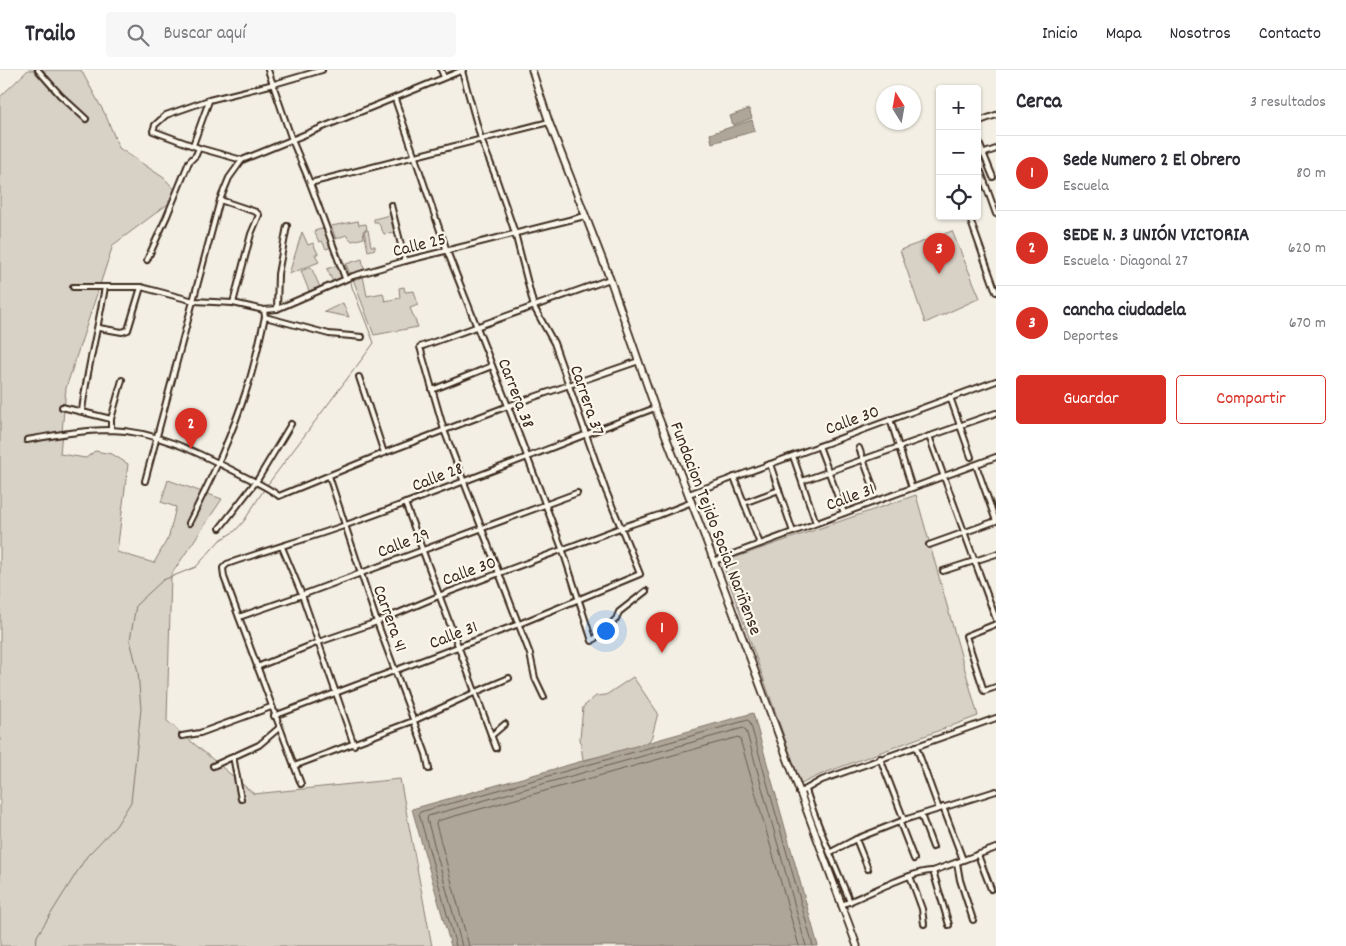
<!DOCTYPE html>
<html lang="es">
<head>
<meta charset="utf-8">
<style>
  body { margin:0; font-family:Dekko,sans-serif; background:#f7f7f7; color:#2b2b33 }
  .controls { position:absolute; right:15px; top:15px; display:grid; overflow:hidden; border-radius:5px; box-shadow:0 1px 4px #0004 }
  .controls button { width:45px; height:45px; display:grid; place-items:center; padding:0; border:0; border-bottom:1px solid #e1e1e2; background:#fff; color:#2b2b33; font:25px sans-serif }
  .compass { position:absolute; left:876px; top:15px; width:45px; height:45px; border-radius:50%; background:#fff; box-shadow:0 1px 4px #0004; rotate:349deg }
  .you { position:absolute; left:605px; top:560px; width:18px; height:18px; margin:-12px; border:4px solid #fff; border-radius:50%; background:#1a73e8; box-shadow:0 0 0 8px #1a73e833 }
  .badge { display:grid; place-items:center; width:32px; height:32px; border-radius:50%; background:#d93025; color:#fff; font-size:16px; font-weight:700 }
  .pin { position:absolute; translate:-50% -41px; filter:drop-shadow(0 1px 2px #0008) }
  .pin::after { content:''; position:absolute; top:26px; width:18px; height:15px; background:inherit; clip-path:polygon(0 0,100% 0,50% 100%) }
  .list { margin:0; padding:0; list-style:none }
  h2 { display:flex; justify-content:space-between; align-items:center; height:65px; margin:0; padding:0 20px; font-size:21px }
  h2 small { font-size:16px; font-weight:400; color:#7c7c81 }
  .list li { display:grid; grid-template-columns:32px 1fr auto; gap:15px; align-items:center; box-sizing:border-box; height:75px; padding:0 20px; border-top:1px solid #e1e1e2 }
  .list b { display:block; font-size:19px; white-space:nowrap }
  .list p { margin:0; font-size:16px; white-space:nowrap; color:#7c7c81 }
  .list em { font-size:16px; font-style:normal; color:#7c7c81 }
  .actions { display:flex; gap:10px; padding:15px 20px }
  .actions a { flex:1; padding:11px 0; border:1px solid #d93025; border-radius:5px; text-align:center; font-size:18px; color:#d93025 }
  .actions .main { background:#d93025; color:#fff }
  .icon { flex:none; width:28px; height:28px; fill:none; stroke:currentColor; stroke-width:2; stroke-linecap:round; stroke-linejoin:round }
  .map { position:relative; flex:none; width:996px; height:876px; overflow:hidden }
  header { display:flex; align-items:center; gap:30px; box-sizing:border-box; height:70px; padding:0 25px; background:#fff; border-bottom:1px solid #e1e1e2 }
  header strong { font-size:24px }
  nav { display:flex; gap:28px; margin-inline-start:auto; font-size:18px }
  .search { width:350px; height:45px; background:#f7f7f7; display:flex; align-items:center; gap:12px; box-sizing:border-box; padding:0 18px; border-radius:5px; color:#7c7c81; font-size:19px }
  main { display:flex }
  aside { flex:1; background:#fff }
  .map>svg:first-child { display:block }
</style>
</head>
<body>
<header>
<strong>Trailo</strong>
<div class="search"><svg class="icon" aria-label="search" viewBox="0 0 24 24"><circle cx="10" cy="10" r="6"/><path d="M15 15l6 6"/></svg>Buscar aquí</div>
<nav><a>Inicio</a><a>Mapa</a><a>Nosotros</a><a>Contacto</a></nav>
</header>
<main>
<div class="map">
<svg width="996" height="876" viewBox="0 0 996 876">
  <rect width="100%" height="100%" fill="#f3efe4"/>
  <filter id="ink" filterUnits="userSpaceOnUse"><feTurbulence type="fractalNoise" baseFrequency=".02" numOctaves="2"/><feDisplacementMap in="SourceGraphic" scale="10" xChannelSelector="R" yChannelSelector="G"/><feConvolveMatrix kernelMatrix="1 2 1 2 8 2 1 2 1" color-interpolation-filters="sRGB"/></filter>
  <g filter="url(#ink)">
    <!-- green -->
    <g fill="#d8d1c6" stroke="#8a7e72">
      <path d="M28,0H81L106,46L119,78L164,108L180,125L113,175L66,318L60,384L86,388L95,381L112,384L128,394L117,482L154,493L169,466L176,437L161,432L168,410L222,429L171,505L167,651L254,724L400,709L432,876H0V27Z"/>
      <path d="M390,145L394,162L384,164L378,152H374V149Z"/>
      <path d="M358,151L359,155L366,154L367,159L363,161L364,168L352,171L346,165L336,169L331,156Z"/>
      <path d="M325,158L332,177L326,179L322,171L319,172L314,161Z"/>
      <path d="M368,160L371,176H375V179L368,181L364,161Z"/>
      <path d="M952,161L980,228L925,253L900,180Z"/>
      <path d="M302,162L308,175L313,173L318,184H315L319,192L289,204Z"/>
      <path d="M362,189L364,199L350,205L346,194Z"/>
      <path d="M337,195L342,207L333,212L327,199Z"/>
      <path d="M311,197L320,217L309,221L301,201Z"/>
      <path d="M363,206L367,226L383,223L385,231L400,228L399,218L404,217L405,222L414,221L418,235L410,238L418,257L374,265L353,209Z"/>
      <path d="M343,233L349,247L324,242Z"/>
      <path d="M916,425L978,646L822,704L801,714L722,492Z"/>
      <path d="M633,607L658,643L652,666L646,677L583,690L580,668L583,637L596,626L606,625Z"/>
    </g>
    <!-- water -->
    <g fill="#afa69a" stroke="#817468">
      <path d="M749,39L752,48L733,55L730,46Z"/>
      <path d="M752,50L755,61L712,73L710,64Z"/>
      <path d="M753,643L818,876H451L412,739Z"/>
    </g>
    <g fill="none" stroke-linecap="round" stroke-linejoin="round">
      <!-- shore -->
      <g stroke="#695c50" stroke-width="1">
        <path d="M456,876L419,744L420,742L748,650L750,652L813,876"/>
        <path d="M462,876L427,749L428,746L743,658L746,660L806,876"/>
        <path d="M469,876L436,754L437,751L738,667L740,669L799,876"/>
      </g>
      <!-- stream -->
      <path stroke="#817468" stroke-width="1" d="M36,876L37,866L87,786L116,756L131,732L141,639L138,602L130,570L136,535L163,510L196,497L220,470L235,461L244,451L265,418L374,273L352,217L350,207L327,152"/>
      <defs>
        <g id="street">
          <path d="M38,0L60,25L86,49"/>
          <path d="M268,0L292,70L310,113L345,208"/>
          <path d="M441,0L444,7"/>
          <path d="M395,29L447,181L508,336L563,481L592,571L616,549L619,542L646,521"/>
          <path d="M977,52L996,45"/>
          <path d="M977,68L993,107"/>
          <path d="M193,75L209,31"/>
          <path d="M977,86L996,79"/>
          <path d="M242,90L199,78L153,61L155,55L166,45L209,30L274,14L322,0"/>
          <path d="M981,102L996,144"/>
          <path d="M310,113L549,52"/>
          <path d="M220,130L256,142L259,145L251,164L233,233"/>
          <path d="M391,135L405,191"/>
          <path d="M969,146L996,222"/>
          <path d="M147,190L167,146L189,92L196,85L199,78"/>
          <path d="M73,217H141L194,231L233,233L264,240L277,239L353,206L405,191L585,146"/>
          <path d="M277,239L278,204L287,156"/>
          <path d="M265,247L329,264L362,267"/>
          <path d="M99,258L122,262L128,260L141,217"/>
          <path d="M359,307L384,383"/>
          <path d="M432,320L492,296"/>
          <path d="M950,327L971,387"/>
          <path d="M62,337L111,349"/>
          <path d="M82,341C87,299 98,259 105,217"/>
          <path d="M890,349L912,418"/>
          <path d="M111,360V349L122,310"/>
          <path d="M929,366L996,549"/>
          <path d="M27,370C55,365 82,360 111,360C155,361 197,382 236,402C251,410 266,416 279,426L384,383L508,336L639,291"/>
          <path d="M819,376L844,443"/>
          <path d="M859,378L874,419"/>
          <path d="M793,386L816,453"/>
          <path d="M770,394L793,462"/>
          <path d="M976,395L996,451"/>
          <path d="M329,406L377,552L426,684L429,699"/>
          <path d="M734,407L760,474"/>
          <path d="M145,411L220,130L229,108L242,90L463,0"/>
          <path d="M802,411L996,343"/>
          <path d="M689,424L996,311"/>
          <path d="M405,433L496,678"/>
          <path d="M744,433L779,420"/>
          <path d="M189,453C211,409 232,366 247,318C255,295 259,271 265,247L264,240"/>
          <path d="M220,458L258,409L291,354"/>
          <path d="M929,475L996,451"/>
          <path d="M282,477L302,525L354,675"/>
          <path d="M714,491L996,387"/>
          <path d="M943,501L996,484"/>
          <path d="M239,547L302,525L577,423"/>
          <path d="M996,554L966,566L984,621L996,617"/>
          <path d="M257,597L319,572L377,552L441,525L620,458L659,445L692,432"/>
          <path d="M544,627L535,608L530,584L444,360L420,277L610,209"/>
          <path d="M274,646L519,554L640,504L606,421L554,273L534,237L515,163L495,105L481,69L462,1"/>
          <path d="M182,666L200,663L271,637"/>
          <path d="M491,666L505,654"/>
          <path d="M916,676L939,739"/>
          <path d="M233,686L241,729"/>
          <path d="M880,688L904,750"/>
          <path d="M213,696L259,675L279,658"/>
          <path d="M294,696L413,651L476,622L509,608"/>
          <path d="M301,714L224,507L223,498L227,494C267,480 307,469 346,455C450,418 552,377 655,338"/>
          <path d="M806,720C818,758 835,794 850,832"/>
          <path d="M799,723L822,710L996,648"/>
          <path d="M943,737L963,790"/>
          <path d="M921,745L933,777"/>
          <path d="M900,753L914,789"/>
          <path d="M856,769L868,799"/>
          <path d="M831,782L856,769L904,750L996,721"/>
          <path d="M978,785L991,819"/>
          <path d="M957,793L960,810L973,850"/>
          <path d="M933,801L949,855"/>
          <path d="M910,806L922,839L924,854"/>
          <path d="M841,835C861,828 915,799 933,801L996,778"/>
        </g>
        <path id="primary" d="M532,0L549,52L610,209L655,338L714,491L857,876"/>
      </defs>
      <!-- street casing -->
      <use href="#street" stroke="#3b2a1e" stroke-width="8"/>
      <!-- primary casing -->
      <use href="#primary" stroke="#3b2a1e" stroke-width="9"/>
      <!-- street -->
      <use href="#street" stroke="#fbf7ec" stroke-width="4"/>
      <!-- primary -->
      <use href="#primary" stroke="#fbf7ec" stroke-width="5.5"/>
    </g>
  </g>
  <g text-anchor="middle" stroke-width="4.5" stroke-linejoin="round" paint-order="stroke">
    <!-- street labels -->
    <g font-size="18" fill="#3b2a1e" stroke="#fbf7ec">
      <text transform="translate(419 174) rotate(-14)" y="6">Calle 25</text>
      <text transform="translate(517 323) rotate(69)" y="6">Carrera 38</text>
      <text transform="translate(588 330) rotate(71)" y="6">Carrera 37</text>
      <text transform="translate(852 349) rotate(-20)" y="6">Calle 30</text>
      <text transform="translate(437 406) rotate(-21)" y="6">Calle 28</text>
      <text transform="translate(850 426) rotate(-20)" y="6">Calle 31</text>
      <text transform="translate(717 458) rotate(69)" y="6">Fundacion Tejido Social Nariñense</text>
      <text transform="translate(403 472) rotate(-21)" y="6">Calle 29</text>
      <text transform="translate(469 500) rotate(-20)" y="6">Calle 30</text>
      <text transform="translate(391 548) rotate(70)" y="6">Carrera 41</text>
      <text transform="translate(453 564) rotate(-21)" y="6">Calle 31</text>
    </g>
  </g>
</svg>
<div class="controls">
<button>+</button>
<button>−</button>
<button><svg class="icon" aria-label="locate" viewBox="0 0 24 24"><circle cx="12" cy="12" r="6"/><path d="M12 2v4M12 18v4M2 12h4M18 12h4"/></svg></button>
</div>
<svg class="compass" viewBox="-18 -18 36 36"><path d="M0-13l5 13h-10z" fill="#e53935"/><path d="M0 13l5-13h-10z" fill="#7c7c81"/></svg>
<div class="you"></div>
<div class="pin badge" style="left:662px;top:583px">1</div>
<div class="pin badge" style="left:191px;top:379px">2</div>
<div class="pin badge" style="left:939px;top:204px">3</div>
</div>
<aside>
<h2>Cerca<small>3 resultados</small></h2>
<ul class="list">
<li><span class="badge">1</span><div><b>Sede Numero 2 El Obrero</b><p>Escuela</p></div><em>80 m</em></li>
<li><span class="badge">2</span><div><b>SEDE N. 3 UNIÓN VICTORIA</b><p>Escuela · Diagonal 27</p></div><em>620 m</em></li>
<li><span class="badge">3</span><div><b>cancha ciudadela</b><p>Deportes</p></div><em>670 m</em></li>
</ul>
<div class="actions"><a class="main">Guardar</a><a>Compartir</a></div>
</aside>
</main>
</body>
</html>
